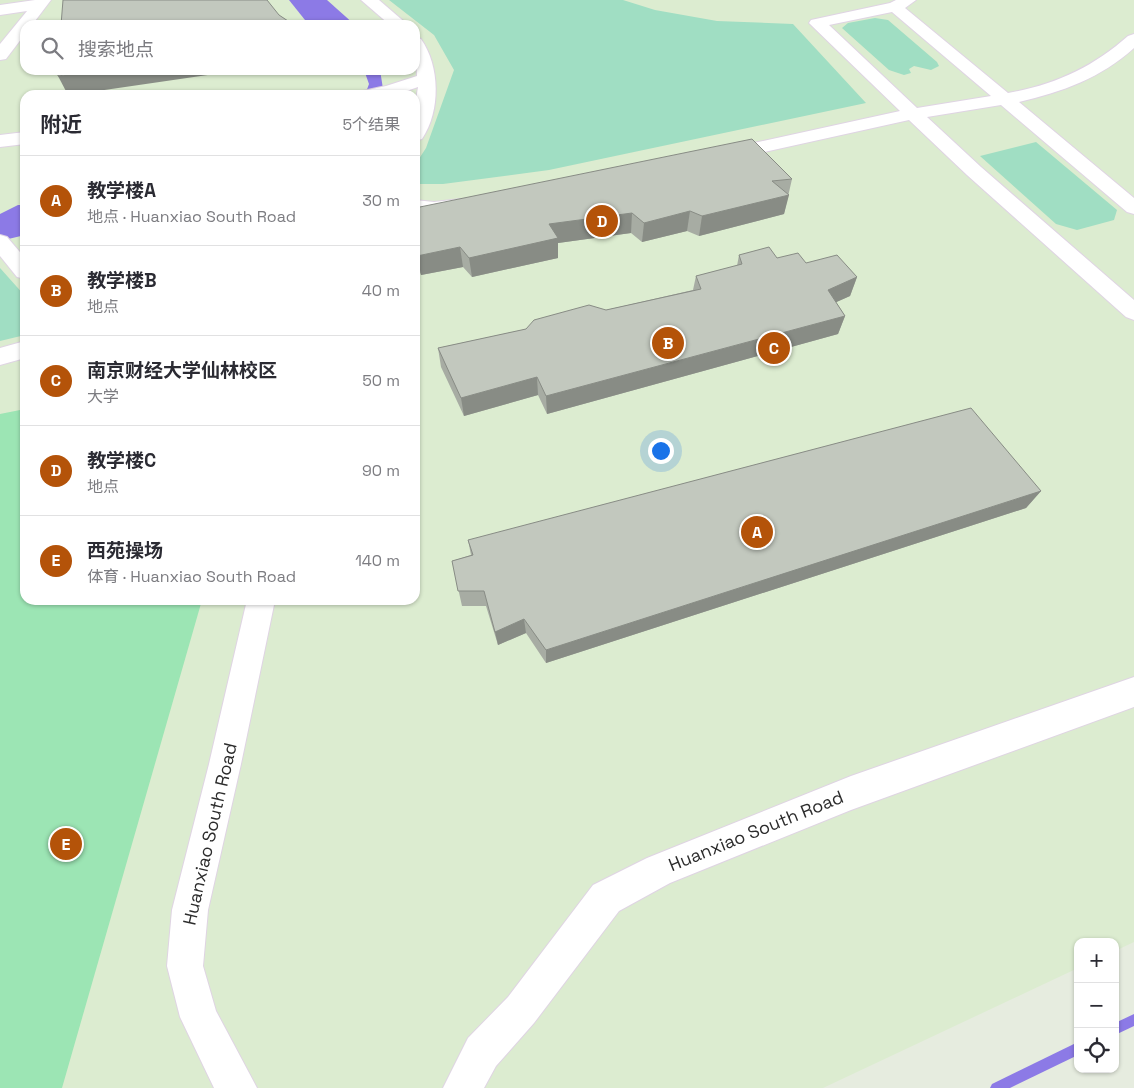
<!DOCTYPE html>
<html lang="zh">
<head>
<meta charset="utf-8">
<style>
  body { margin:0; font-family:"Space Grotesk","Noto Sans SC",sans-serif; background:#f7f7f7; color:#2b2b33 }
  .controls { position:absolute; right:15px; bottom:15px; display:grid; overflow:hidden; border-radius:10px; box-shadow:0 1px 4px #0004 }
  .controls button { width:45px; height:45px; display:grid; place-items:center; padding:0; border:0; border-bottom:1px solid #e1e1e2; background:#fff; color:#2b2b33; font:25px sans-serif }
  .you { position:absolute; left:660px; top:450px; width:18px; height:18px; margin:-12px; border:4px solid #fff; border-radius:50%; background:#1a73e8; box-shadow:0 0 0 8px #1a73e833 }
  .badge { display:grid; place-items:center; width:32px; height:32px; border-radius:50%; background:#b45309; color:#fff; font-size:16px; font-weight:700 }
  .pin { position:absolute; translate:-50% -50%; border:2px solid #fff; box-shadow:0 1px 5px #0006 }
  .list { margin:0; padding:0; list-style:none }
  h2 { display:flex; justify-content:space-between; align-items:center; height:65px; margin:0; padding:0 20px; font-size:21px }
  h2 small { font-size:16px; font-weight:400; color:#7c7c81 }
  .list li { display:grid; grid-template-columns:32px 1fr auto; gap:15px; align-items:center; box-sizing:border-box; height:90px; padding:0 20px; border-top:1px solid #e1e1e2 }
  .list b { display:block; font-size:19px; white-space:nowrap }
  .list p { margin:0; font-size:16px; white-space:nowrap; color:#7c7c81 }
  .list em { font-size:16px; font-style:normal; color:#7c7c81 }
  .icon { flex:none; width:28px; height:28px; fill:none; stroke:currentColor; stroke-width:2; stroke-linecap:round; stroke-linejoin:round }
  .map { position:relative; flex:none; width:1134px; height:1088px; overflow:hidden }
  .search { position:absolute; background:#fff; box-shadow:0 1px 4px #0004; left:20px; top:20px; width:400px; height:55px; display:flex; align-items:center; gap:12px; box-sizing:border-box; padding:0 18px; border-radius:15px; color:#7c7c81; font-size:19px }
  .panel { position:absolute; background:#fff; box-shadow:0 1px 4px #0004; left:20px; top:90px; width:400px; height:515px; border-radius:15px }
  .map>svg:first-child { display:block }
</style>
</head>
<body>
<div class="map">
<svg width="1134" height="1088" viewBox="0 0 1134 1088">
  <rect width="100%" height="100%" fill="#e6ecdf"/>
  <!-- education -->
  <path fill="#dcecd0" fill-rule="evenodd" d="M0,0H1134V942L1115,951V942H1078V968L823,1088H0ZM25,25H415V70H25ZM25,95H415V600H25Z"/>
  <!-- green -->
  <g fill="#a0dec3">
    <path d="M389,0H623L655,10L717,21L793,24L866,103L549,170L443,184H415V165L426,148L454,70L434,35Z"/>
    <path d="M875,18L888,20L937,62L939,66L931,70L914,66L909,69L911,73L904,75L889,70L842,28L848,23Z"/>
    <path d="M1036,142L1117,210L1114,220L1077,230L1056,224L980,156Z"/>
    <path d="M0,268L25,296V335L0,341Z"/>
  </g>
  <!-- pitch -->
  <path fill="#9ce5b4" d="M25,409V600H202L62,1088H0V414Z"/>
  <!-- water -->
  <g fill="#8c7ae6">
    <path d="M289,0H327L355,25H309Z"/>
    <path d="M364,70H380L384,95H365L369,84Z"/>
    <path d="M18,205H25V235L0,241V214Z"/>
  </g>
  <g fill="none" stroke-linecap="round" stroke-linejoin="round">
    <!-- stream -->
    <g fill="#8c7ae6" fill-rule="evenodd">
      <path d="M1134,1014V1026L1115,1035V1023Z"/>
      <path d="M1078,1042V1055L1010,1088H990L992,1084Z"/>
    </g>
    <defs>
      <g id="minor">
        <path d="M35,0H51L32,25H25V34L6,59L0,60V44L27,11L0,15V5Z"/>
        <path d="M361,0H379L408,25H390Z"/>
        <path d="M896,0H916L905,8L1008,93C1055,85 1093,67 1128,36L1134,34V48C1101,78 1062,92 1019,102L1134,198V214L1127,212L1001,105L927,117L981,167L1134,300V320L1126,317L967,175L909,120L724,161L717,159L715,155L717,151L900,111L809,23L811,20L890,3ZM892,12L991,96L917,108L829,25Z"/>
        <path d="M415,37L421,39C440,66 441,111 422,139L415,141V107L418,87L395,95H360L363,91L386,86L417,76Z"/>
        <path d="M25,132V144L0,147V135Z"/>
        <path d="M461,199L468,201L471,205L468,209L434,214L415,212V200L434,202Z"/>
        <path d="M0,235L7,237L25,258V279L17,277L0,256Z"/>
        <path d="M25,341V358L0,365V348Z"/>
        <path d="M247,600H275L241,764L208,910L203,966L216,1011L257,1088H214L180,1017L167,966L172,910L209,764Z"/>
        <path d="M1134,677V707L851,810L670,883L619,911L534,1023L496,1066L484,1088H443L468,1038L508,997L593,885L647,858L851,776Z"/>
      </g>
    </defs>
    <!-- minor casing -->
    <use href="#minor" stroke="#dfd4e3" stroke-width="2"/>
    <!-- minor -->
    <use href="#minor" fill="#fff" fill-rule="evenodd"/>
  </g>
  <!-- wall -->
  <g fill="#a7aca3">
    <path d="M792,179L784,214L699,236L687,231L642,242L631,233L558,243V258L472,277L463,267L421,275L415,258V208Z"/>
    <path d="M739,255L777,258L806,263L857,277L850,296L836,302L845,316L838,334L547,414L538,395L464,416L441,367L438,348L526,329L606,310L693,290L696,276L737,266Z"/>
    <path d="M1041,491L1026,508L546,663L526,633L498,645L486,606H462L452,561L471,555L468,540Z"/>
  </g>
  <!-- shaded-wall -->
  <g fill="#888c85">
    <path d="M99,70H242L70,95H68L58,76Z"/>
    <path d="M789,195L784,214L699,236L702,216Z"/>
    <path d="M690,211L687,231L642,242L644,223Z"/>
    <path d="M632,213L631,233L558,243V258L472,277L469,258L549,224Z"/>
    <path d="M460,247L463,267L421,275L417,256Z"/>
    <path d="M857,277L850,296L821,309L828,290Z"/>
    <path d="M845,316L838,334L547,414L546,396Z"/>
    <path d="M537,377L538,395L464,416L461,398Z"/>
    <path d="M1041,491L1026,508L546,663V650Z"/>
    <path d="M524,619L526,633L498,645L495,632Z"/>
  </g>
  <!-- building -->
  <g fill="#c2c8be" stroke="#888c85">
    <path d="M63,0H267L279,15L294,25H61Z"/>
    <path d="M58,70H99L58,76Z"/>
    <path d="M752,139L792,179L772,181L789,195L702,216L690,211L644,223L632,213L549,224L558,238L469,258L460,247L417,256L415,249V208Z"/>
    <path d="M769,247L777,258L798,253L806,263L837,255L857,277L828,290L845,316L546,396L537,377L461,398L438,348L526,329L534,320L589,305L606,310L701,289L696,276L742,264L739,255Z"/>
    <path d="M971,408L1041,491L546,650L524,619L495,632L484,591H458L452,561L473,555L468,540Z"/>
  </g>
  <g text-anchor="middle" stroke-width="5" stroke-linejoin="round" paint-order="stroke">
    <!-- near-street labels -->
    <g font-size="18" fill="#2c2c2c" stroke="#fff">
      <text transform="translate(756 831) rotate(-22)" y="6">Huanxiao South Road</text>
      <text transform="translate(210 834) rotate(-77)" y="6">Huanxiao South Road</text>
    </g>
  </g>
</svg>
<div class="controls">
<button>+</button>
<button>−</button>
<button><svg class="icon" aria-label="locate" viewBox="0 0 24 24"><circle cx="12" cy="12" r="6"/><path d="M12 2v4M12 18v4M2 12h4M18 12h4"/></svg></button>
</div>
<div class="you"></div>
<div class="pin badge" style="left:757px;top:532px">A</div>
<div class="pin badge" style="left:668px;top:343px">B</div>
<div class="pin badge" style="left:774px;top:348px">C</div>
<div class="pin badge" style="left:602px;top:221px">D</div>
<div class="pin badge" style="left:66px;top:844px">E</div>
<div class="search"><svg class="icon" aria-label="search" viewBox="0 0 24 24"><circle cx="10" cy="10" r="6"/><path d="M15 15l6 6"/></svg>搜索地点</div>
<section class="panel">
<h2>附近<small>5个结果</small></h2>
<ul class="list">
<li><span class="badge">A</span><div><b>教学楼A</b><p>地点 · Huanxiao South Road</p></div><em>30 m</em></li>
<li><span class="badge">B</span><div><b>教学楼B</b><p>地点</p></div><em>40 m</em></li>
<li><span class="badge">C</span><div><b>南京财经大学仙林校区</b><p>大学</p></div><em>50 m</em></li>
<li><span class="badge">D</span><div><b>教学楼C</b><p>地点</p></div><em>90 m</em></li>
<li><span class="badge">E</span><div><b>西苑操场</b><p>体育 · Huanxiao South Road</p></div><em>140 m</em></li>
</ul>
</section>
</div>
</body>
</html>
